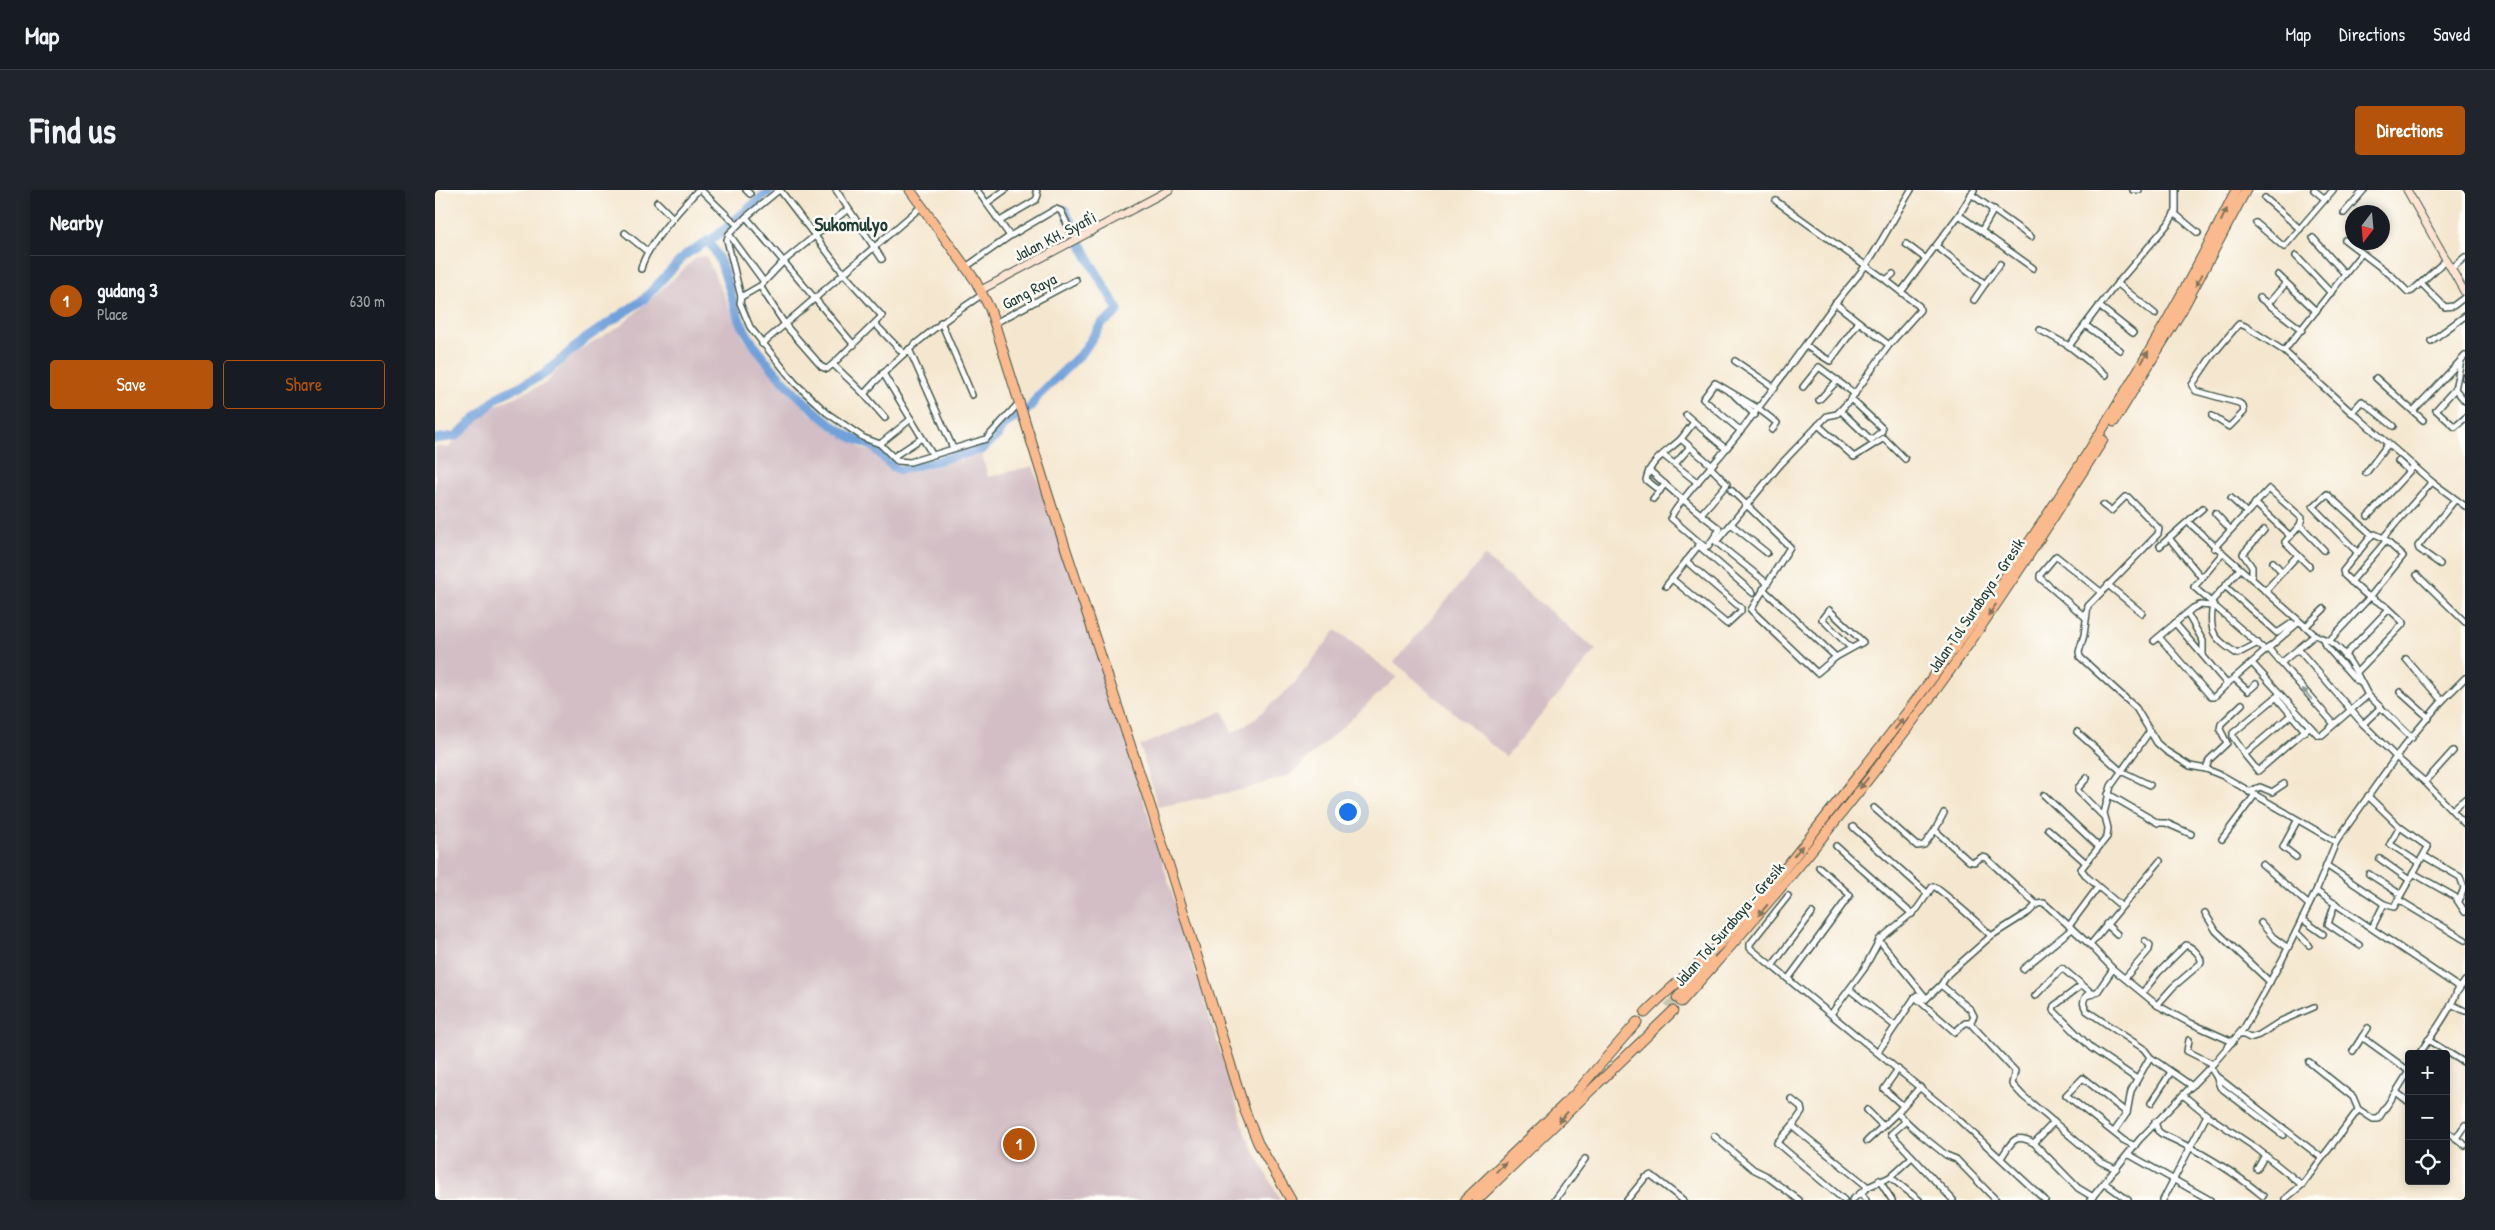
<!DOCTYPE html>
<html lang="en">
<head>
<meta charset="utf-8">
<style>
  body { margin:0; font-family:"Patrick Hand",sans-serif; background:#20242c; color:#f1f3f6 }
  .controls { position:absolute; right:15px; bottom:15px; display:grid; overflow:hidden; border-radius:5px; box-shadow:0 2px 8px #0003 }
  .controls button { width:45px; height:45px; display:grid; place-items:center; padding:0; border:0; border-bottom:1px solid #363941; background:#171b24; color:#f1f3f6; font:25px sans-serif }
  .compass { position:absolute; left:1910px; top:15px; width:45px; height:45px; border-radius:50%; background:#171b24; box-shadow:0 2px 8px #0003; rotate:196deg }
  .you { position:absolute; left:912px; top:621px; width:18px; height:18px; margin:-12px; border:4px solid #fff; border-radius:50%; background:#1a73e8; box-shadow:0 0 0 8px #1a73e833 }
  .badge { display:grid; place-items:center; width:32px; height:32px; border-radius:50%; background:#b45309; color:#fff; font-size:16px; font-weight:700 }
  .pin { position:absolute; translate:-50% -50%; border:2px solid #fff; box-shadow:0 1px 5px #0006 }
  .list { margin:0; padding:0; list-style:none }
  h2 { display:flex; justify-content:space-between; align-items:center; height:65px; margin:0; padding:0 20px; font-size:21px }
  h2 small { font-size:16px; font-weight:400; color:#9ea1a6 }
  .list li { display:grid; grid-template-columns:32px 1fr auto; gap:15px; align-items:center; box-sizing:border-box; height:90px; padding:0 20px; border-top:1px solid #363941 }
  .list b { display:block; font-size:19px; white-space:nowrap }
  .list p { margin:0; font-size:16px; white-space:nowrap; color:#9ea1a6 }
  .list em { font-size:16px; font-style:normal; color:#9ea1a6 }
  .actions { display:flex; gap:10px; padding:15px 20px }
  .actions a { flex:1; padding:11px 0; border:1px solid #b45309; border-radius:5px; text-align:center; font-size:18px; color:#b45309 }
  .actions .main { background:#b45309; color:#fff }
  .icon { flex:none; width:28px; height:28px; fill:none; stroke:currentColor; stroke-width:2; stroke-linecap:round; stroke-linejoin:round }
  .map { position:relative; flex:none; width:2030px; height:1010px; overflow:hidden; border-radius:5px }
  header { display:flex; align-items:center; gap:30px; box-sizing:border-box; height:70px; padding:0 25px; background:#171b24; border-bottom:1px solid #363941 }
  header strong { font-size:24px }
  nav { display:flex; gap:28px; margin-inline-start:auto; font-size:18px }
  .intro { display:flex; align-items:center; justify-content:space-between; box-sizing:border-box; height:120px; padding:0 30px }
  h1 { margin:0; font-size:35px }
  .button { padding:12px 22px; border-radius:5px; background:#b45309; color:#fff; font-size:18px; font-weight:700 }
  main { display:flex; gap:30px; padding:0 30px }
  aside { flex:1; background:#171b24; border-radius:5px; box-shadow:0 2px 8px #0003 }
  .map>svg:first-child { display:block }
</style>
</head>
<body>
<header>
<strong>Map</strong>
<nav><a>Map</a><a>Directions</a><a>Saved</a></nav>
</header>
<div class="intro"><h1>Find us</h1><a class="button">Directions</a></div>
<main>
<aside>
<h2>Nearby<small></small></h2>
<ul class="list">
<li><span class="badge">1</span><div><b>gudang 3</b><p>Place</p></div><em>630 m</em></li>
</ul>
<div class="actions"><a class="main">Save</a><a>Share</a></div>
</aside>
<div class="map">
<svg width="2030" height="1010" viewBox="0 0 2030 1010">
  <rect width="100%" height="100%" fill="#fdfcf7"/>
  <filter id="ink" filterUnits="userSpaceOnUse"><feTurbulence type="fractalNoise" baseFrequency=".02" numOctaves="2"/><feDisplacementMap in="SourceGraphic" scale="10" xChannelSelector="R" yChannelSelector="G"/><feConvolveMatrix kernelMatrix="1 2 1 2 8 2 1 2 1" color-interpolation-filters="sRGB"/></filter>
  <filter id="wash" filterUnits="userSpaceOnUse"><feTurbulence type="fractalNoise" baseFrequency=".0096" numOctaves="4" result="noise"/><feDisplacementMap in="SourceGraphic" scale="20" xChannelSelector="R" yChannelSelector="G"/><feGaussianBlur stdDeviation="1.12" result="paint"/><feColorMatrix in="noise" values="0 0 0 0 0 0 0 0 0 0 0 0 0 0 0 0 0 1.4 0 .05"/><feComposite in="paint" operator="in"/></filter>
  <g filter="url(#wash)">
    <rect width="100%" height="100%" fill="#f5e7cf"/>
    <!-- industrial -->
    <g fill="#d2bec4">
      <path d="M271,66L309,150L374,223L428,259L441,263L457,281L469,284L547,265L553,287L598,276L647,408L810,943L845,1010H0V256L13,258L53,219L111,193L134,166L187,135L262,67Z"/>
      <path d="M1049,366L1161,460L1071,567L959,472Z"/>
      <path d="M901,440L962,487L855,585L811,599L723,617L705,556L788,521L797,543L817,531L858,495Z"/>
    </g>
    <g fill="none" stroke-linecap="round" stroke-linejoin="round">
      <!-- river -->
      <g stroke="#71a1db" stroke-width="9">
        <path d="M272,51C290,67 295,112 307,135C326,172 377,223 412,245C420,250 431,252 439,258C448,265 454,277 465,280L546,260L562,246L569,235L595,218L603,206L648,162L667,133L677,127L683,120L653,68L630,20"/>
        <path d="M0,249L21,246L64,206L108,185L147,151L209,109L250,65L283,45L335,0"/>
      </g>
    </g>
  </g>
  <g filter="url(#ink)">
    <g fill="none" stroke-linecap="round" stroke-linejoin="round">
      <!-- motorway-tunnel -->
      <path stroke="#cac5b0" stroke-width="9" stroke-dasharray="9 4.5" stroke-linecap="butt" d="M1233,817L1242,808"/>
      <defs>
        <g id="minor">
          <path d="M266,0L302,35"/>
          <path d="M311,0L315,4"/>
          <path d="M345,0L409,84L447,126L398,174L429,204C464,164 504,133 548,104"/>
          <path d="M401,0L447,69"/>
          <path d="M542,0L575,46"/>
          <path d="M1698,0H1704"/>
          <path d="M1879,0L1890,9"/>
          <path d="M1536,4L1596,47"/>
          <path d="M1830,8L1865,39"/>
          <path d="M1341,11L1451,90L1458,84"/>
          <path d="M222,12L238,28"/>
          <path d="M552,13L570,0"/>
          <path d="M1739,23L1763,43"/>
          <path d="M1909,23L1929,0"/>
          <path d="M1524,25L1598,78"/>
          <path d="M311,27L344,0"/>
          <path d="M565,31L601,10L603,5L601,0"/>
          <path d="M1821,33L1849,57L1898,0"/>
          <path d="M1547,40L1559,19"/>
          <path d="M190,43L213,62"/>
          <path d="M294,44L292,50L306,107"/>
          <path d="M1878,48L1910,84"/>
          <path d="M1910,50L1957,86L1973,102L1977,101L2011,70"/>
          <path d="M1471,54L1491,69"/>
          <path d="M1501,56L1550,94L1565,74"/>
          <path d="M1861,66L1896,103"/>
          <path d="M531,77L575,46L621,19L626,21L636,42"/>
          <path d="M206,79C210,57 247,17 263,0"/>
          <path d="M2016,79L2030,67"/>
          <path d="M1843,85L1881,121"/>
          <path d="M1452,91L1466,102"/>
          <path d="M329,92L294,44L311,27L419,155"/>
          <path d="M1682,93L1720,124"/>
          <path d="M1986,93L2010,117L2018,116L2030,107"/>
          <path d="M327,94L349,71L413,19"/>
          <path d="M1825,108L1867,140"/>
          <path d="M1539,110L1550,94"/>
          <path d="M1400,113L1424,132"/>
          <path d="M1833,114L1851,93"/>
          <path d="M1664,116L1698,143"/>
          <path d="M506,132L537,205"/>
          <path d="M560,133L641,90"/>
          <path d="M441,135L468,163"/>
          <path d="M1650,135L1685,160"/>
          <path d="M1605,140L1634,156"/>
          <path d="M1996,151L2030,126"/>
          <path d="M327,154L487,16"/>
          <path d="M1371,156L1395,171L1424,132L1454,155"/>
          <path d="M474,159L518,258"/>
          <path d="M1849,161L1917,223"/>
          <path d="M1300,171L1340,198"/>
          <path d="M2026,171L2020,199L2030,211"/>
          <path d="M398,174L392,179L387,177L351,136L325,96L306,107L305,113L315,137L360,193L392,223L429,248L445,254L462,271L475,272L551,249L584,213"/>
          <path d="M448,183L497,264"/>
          <path d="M1671,185L1634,156L1675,102L1733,34L1741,21V0"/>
          <path d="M1941,188L1988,230"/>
          <path d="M2030,188V187"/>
          <path d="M1368,197L1384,177L1420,204"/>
          <path d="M2020,199L2001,220L2020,237L2030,228"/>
          <path d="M429,204L450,228"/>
          <path d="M1300,206L1320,225"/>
          <path d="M1384,210L1403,190"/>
          <path d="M1979,220L2030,166"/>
          <path d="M1406,221L1436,250L1447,241V238L1416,209L1454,155L1485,120L1484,116L1466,102L1524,25L1539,0"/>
          <path d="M1251,225L1259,232L1246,249L1277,276"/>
          <path d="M1777,226L1794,237L1809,222L1808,216L1804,213L1761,201L1757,195L1776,167L1802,136L1804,134L1810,136L1849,161L1927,63"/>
          <path d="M1259,232L1291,259"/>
          <path d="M1383,235L1419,267L1449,248L1470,269"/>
          <path d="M1958,236L1927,211L1917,222L1997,292L2030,316"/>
          <path d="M1306,241L1268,209L1280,193L1324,219L1342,233L1337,240"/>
          <path d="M445,254L476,229"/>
          <path d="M1228,265L1263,293"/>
          <path d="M458,267L487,248"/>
          <path d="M1963,271L1974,281"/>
          <path d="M1240,274L1255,257"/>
          <path d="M1214,280C1237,301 1261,321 1285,339L1273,356L1270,357L1265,353L1236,328C1238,318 1276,277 1285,266C1327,217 1362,165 1400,114C1412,98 1427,83 1437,66C1451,44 1463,21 1476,0"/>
          <path d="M1931,283L1953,254"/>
          <path d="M1296,300L1355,357L1316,420L1382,483L1401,467L1428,452L1394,420L1387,429L1416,458"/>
          <path d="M1225,301L1211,290C1215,270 1232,262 1246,249"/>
          <path d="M1796,308L1811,322"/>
          <path d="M1218,309L1230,294"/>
          <path d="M1820,313L1855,346"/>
          <path d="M1668,315L1676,321L1690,307H1693L1724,339L1723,344L1653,416L1649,445L1644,462L1645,467L1701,518L1722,553L1731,561L1755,576L1771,579L1788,586L1901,652"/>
          <path d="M1780,323L1795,339"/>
          <path d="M1266,324L1292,294L1275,277"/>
          <path d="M1933,326L1979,276"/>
          <path d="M1753,332L1880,445L1863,459"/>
          <path d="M1296,334L1332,363"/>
          <path d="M1865,335L1850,352L1874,376"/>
          <path d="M1734,348L1767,388L1787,364"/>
          <path d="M1264,356L1318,403"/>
          <path d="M1725,356L1768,318"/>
          <path d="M1779,358L1834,299L1867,328L1865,335L1889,360"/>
          <path d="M1923,363L1878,317L1892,304L1937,345"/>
          <path d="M1838,372L1847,382"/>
          <path d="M2005,374L1984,359L1983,356L2020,310"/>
          <path d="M1982,385L2030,432"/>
          <path d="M1767,388L1759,397L1776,412L1805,379"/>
          <path d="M1237,389L1292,434L1306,421V418L1251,371"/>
          <path d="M1817,389V377L1808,364L1829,340"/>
          <path d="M1916,392L1951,351"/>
          <path d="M1332,393L1281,352L1345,275L1392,226L1402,224L1416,209"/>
          <path d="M1673,395L1707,423"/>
          <path d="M1231,396L1265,354"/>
          <path d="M1790,396L1842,443L1857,433"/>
          <path d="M1328,399L1401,467"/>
          <path d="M1830,401L1863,365"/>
          <path d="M1776,413L1830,460"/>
          <path d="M1778,414C1773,443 1779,448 1802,464L1823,453"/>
          <path d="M1752,423L1768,451V465"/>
          <path d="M1650,427L1605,388V385L1621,366L1666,402"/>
          <path d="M1870,437L1889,419"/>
          <path d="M1880,445C1884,447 1890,449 1894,451C1914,463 1923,487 1933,505"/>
          <path d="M1724,447L1776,507H1779L1792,494L1740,433"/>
          <path d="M1888,449L1890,455L1921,490L1925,491"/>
          <path d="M1719,451L1758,418L1765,415L1777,416"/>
          <path d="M1894,451L1935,407L1968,366L1948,348"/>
          <path d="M1833,458L1899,534"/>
          <path d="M1909,466L1954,419"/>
          <path d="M1971,469L2007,511"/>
          <path d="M1817,473L1883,545H1887L1933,505L1977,548"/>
          <path d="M1846,473L1863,459L1928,534L1961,567L1990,592L2030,634"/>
          <path d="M1922,482L1969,433L1952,417L1930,404L1909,385L1908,381L1937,345L1940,344L1948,348L1997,292"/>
          <path d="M1799,488L1813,501L1821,494"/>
          <path d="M1792,494L1864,432"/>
          <path d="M1965,502L1994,528"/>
          <path d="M1845,504L1798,543V547L1810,564L1856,525"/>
          <path d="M1841,507L1870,541"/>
          <path d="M1928,534L1945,518"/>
          <path d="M1642,542L1686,581L1715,595"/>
          <path d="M1809,564L1823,581L1874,537"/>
          <path d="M1771,579L1774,570L1792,553L1785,539L1786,534L1807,514"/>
          <path d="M1652,588L1643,598V601L1669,627"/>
          <path d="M1990,592L2018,561"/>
          <path d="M1814,602L1825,597L1837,602L1849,594"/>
          <path d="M1673,604L1723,633H1731L1756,644"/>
          <path d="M1609,605L1664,657L1646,679L1652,687L1686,716"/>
          <path d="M1933,606L1965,637L1955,654L1984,673"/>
          <path d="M1439,618L1482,656L1489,655L1500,640"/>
          <path d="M2017,620L2030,609"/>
          <path d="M1509,623L1500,640L1503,643L1534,671L1539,672L1547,667L1551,668L1601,714"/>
          <path d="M1418,637L1493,704"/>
          <path d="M1613,639L1650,672"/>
          <path d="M1787,649L1819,606"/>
          <path d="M1401,656L1477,724"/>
          <path d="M1664,657L1672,647L1673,638L1669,623L1676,596L1715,541"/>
          <path d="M1989,666L2025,687L2029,698L2024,711"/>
          <path d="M1861,667L1848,657L1862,631"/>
          <path d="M1945,669L1973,689"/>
          <path d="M1725,671L1655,755L1678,779L1722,815L1751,831L1798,852"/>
          <path d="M1827,674L1874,715"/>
          <path d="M1891,675L1949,714L1959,717L1993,657L1965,637"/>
          <path d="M1978,683L2020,707L2030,722"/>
          <path d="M1934,684L1965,704"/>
          <path d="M1881,701L2022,796C2025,808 1992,852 1984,864"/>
          <path d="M1353,706L1315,754V758L1523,929L1610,1010"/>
          <path d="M1964,710L2030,750"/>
          <path d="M1900,713L1893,734L1924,755"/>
          <path d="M1770,723L1781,741L1835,792"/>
          <path d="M1867,729L1888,744"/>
          <path d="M1826,733L1838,747L1853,758"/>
          <path d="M1671,734L1682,744"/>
          <path d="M1634,736L1663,697"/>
          <path d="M1937,738L1949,714"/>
          <path d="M1861,742L1874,755"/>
          <path d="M1444,750L1491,808"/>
          <path d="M1337,776L1377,723"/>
          <path d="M1588,779L1637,739"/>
          <path d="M1690,788L1714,760L1715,755L1710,751"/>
          <path d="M1353,789L1415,705L1384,677"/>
          <path d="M1506,795L1536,820L1539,826L1535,833"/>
          <path d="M1647,795L1619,816L1618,820L1656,858L1702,889"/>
          <path d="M1415,800L1460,836"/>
          <path d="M2023,801L2030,791"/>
          <path d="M1708,802L1723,783L1751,755C1757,757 1767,766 1766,773L1738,797L1722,815"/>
          <path d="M1658,804L1651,806C1647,812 1648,815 1652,821L1709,859L1715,867L1696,901L1692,923L1679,942"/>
          <path d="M1600,806L1627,778L1658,804L1663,801L1678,779"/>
          <path d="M1491,809L1482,805L1480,807L1520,842L1530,833H1535L1580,881L1577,894L1588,906L1666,972L1681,979"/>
          <path d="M1491,809L1506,795L1513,784L1556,746L1594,722L1602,714L1609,713L1655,755"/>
          <path d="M2016,814L2030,821"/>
          <path d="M1396,824L1429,779L1445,749L1482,719L1498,696C1504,698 1550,739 1556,746"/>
          <path d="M1805,843L1815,848L1824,845L1846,831L1879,817"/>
          <path d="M1927,847L1933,838"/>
          <path d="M1754,850L1752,861L1778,874"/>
          <path d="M1993,850L2030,873"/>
          <path d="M1918,861L1927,847L1974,881"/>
          <path d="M1443,862L1480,807"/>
          <path d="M1715,867L1757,896"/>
          <path d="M1874,872L1918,907L1923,919L1938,929H1943L1961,902L1974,912"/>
          <path d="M1775,877L1781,886L1887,968L1867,995L1850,1009"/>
          <path d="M1463,879L1449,899L1467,915"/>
          <path d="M1781,886L1785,897L1848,945"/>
          <path d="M1961,902L1974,881"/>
          <path d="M1748,905L1772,925L1821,958L1867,995"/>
          <path d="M1356,909L1366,917L1367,922L1358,935L1360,938L1433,997"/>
          <path d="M1716,913L1736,882"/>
          <path d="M1432,920L1448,936"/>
          <path d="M1462,923L1486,945L1511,965L1521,969L1561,1010"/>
          <path d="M1692,923L1648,888L1631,905L1688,950L1700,956"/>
          <path d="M1471,931L1456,944L1518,1010"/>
          <path d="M1720,932L1723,941L1727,944C1763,960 1798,981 1828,1006"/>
          <path d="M1358,935L1342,953L1409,1010"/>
          <path d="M2011,941L2030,955"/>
          <path d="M1279,946L1318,979L1330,985L1364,1010"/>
          <path d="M2021,948L2030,935"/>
          <path d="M1432,951L1462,923L1485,897"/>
          <path d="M1599,953L1619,932"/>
          <path d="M1693,964L1775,1010"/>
          <path d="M1566,968C1577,952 1579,942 1599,953L1643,998L1658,1007"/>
          <path d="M1887,968L1923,920"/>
          <path d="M1822,979L1830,965"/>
          <path d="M1455,987L1477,967"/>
          <path d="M1444,990L1457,1010"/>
          <path d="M1671,991V994L1693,1010"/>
          <path d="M1426,1003L1431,1010"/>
          <path d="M1120,1010L1150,969"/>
          <path d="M1192,1010L1210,988L1216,985L1248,1010"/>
          <path d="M1417,1010L1433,997L1455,987L1484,1010"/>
          <path d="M1655,1010L1705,949L1778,874L1809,838L1847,770L1881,701L1901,652L1968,557L2007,511L2030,488"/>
          <path d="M1728,1010L1772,925"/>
        </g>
        <g id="secondary">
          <path d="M1972,0L2030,103"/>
          <path d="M546,100L734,0"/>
        </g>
        <path id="trunk" d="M475,0L540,90L555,119L615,311L718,624L810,921L823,953L856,1010"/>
        <g id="motorway">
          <path d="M1679,232L1746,122L1811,0"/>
          <path d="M1242,808L1275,768"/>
          <path d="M1246,812C1336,713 1421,609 1500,501C1560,420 1614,334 1668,250"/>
          <path d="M1210,823C1238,794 1272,770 1299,739C1342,691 1381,639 1421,588C1565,405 1698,209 1801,0"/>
          <path d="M1030,1010L1139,905L1202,832"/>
          <path d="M1042,1010L1238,821"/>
        </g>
      </defs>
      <!-- minor casing -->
      <use href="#minor" stroke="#3f564b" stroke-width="8"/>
      <!-- secondary casing -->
      <use href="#secondary" stroke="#3f564b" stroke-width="9"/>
      <!-- trunk casing -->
      <use href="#trunk" stroke="#3f564b" stroke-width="11"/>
      <!-- motorway casing -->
      <use href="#motorway" stroke="#3f564b" stroke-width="11"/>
      <!-- minor -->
      <use href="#minor" stroke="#fff" stroke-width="5"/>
      <!-- secondary -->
      <use href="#secondary" stroke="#fde3d1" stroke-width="7"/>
      <!-- trunk -->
      <use href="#trunk" stroke="#fbba8d" stroke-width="9"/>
      <!-- motorway -->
      <use href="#motorway" stroke="#fbba8d" stroke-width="9"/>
    </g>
    <!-- one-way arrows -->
    <defs><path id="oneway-solid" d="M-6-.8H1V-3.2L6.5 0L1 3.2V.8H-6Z" transform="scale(1.25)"/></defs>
    <g fill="#82755c">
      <use href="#oneway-solid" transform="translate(1789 25) rotate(-64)"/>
      <use href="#oneway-solid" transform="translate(1764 90) rotate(119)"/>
      <use href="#oneway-solid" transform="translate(1710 167) rotate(-60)"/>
      <use href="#oneway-solid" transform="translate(1557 420) rotate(125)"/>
      <use href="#oneway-solid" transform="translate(1464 534) rotate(-52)"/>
      <use href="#oneway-solid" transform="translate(1429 593) rotate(128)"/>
      <use href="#oneway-solid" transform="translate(1363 661) rotate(-51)"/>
      <use href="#oneway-solid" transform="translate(1328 720) rotate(130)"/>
      <use href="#oneway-solid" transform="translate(1128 927) rotate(133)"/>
      <use href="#oneway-solid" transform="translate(1066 977) rotate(-45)"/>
    </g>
    <use fill="#8f9e9a" href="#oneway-solid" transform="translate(1872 504) rotate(-131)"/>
  </g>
  <g text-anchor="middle" stroke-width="5" stroke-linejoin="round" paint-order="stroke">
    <!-- street labels -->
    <g font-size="16" fill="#1f3d34" stroke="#fdfcf7">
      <text transform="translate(620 46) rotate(-27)" y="6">Jalan KH. Syafi'i</text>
      <text transform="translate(594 101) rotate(-28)" y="6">Gang Raya</text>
      <text transform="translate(1541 415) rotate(-56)" y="6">Jalan Tol Surabaya - Gresik</text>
      <text transform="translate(1294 734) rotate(-49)" y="6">Jalan Tol Surabaya - Gresik</text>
    </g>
    <!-- quarter labels -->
    <g font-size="19" font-weight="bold" fill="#1f3d34" stroke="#fdfcf7">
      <text x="416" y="41">Sukomulyo</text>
    </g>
  </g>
</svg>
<div class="controls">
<button>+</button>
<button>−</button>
<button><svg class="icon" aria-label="locate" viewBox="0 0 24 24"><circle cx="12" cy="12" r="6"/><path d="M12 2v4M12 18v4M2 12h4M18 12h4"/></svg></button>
</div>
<svg class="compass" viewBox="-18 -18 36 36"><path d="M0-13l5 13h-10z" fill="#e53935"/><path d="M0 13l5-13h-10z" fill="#9ea1a6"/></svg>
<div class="you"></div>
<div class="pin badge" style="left:584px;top:954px">1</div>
</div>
</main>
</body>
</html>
